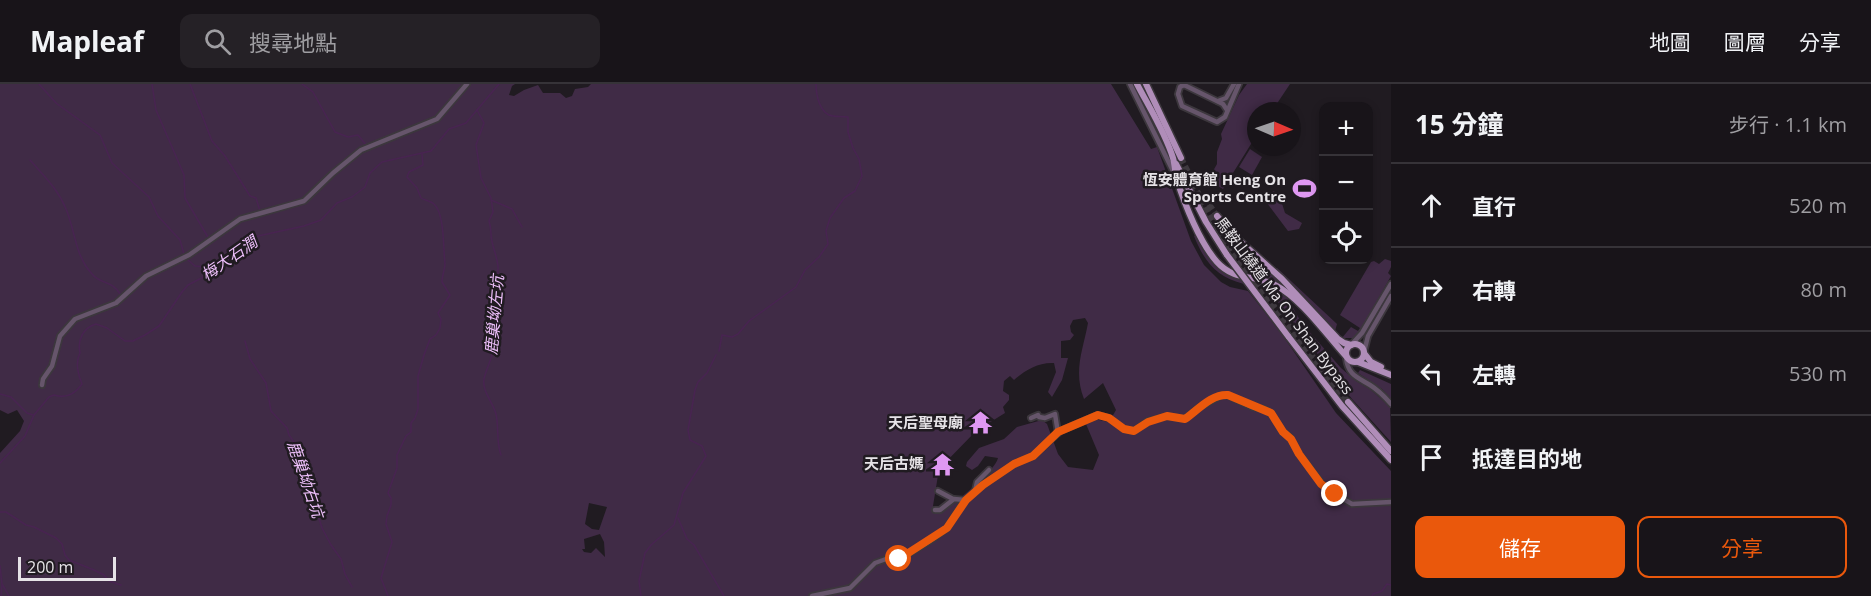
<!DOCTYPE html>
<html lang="zh-TW">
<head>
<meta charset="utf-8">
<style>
  body { margin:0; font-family:"Open Sans","Noto Sans TC",sans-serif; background:#252126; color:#f1f3f6 }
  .controls { position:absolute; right:18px; top:18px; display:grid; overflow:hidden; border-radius:12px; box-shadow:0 3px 9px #0003 }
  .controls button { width:54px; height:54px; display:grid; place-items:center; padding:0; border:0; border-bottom:2px solid #363338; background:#181419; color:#f1f3f6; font:30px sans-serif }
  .compass { position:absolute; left:1247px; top:18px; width:54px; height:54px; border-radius:50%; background:#181419; box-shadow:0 3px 9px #0003; rotate:92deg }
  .scale { position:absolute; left:18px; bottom:15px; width:98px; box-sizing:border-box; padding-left:6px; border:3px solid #e6e3e7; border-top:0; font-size:16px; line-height:21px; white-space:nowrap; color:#e6e3e7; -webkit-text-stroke:4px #201b21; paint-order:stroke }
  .stop { position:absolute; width:18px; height:18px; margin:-14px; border:4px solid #ea580c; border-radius:50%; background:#fff }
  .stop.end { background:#ea580c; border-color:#fff; box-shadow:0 2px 6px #0008 }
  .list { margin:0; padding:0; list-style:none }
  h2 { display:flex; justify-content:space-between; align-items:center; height:78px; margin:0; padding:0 24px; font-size:26px }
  h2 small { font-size:20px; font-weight:400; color:#9f9ea2 }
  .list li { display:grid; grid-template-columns:39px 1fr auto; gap:18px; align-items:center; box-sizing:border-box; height:84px; padding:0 24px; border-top:2px solid #363338 }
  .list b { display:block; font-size:22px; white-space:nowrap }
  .list em { font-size:20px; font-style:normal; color:#9f9ea2 }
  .actions { display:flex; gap:12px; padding:18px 24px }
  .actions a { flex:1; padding:14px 0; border:2px solid #ea580c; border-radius:12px; text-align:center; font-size:21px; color:#ea580c }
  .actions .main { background:#ea580c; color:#fff }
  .icon { flex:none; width:33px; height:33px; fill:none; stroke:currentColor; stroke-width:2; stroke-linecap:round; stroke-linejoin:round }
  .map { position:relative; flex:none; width:1391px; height:512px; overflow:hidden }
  header { display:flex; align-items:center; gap:36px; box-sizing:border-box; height:84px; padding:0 30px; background:#181419; border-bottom:2px solid #363338 }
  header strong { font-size:28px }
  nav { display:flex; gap:33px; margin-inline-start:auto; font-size:21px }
  .search { width:420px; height:54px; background:#252126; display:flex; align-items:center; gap:15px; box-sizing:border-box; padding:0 21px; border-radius:12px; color:#9f9ea2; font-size:22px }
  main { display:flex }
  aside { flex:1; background:#181419 }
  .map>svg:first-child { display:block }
</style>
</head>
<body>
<header>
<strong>Mapleaf</strong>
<div class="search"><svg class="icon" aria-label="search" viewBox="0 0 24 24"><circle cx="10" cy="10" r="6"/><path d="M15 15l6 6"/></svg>搜尋地點</div>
<nav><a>地圖</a><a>圖層</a><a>分享</a></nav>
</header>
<main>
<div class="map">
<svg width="1391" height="512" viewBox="0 0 1391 512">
  <rect width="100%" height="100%" fill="#201b21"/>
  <!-- green -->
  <g fill="#402b46" fill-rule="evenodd">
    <path d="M0,0H515L512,2L509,11L514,12L524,6L538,1L543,9H560L566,14L572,12L575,5L588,3L591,0H1111L1151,65L1157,63L1191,157L1204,181L1221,198L1230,203L1248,207L1281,249L1336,329L1391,387V512H0V369L20,347L24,337L17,326L8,330L0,326ZM1085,234L1088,239C1083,266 1073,287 1084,315L1103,299L1116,326L1109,338L1094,335L1086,340L1099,371L1093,386L1068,383L1058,370L1047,340L1042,336L1017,343L1004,355L979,364L967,378L966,382L972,386L978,382L985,372L998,374C995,388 952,421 939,430L933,422L939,385L976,347L1005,329L1003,323L1009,316V311L1003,307L1004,297L1010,292L1014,296C1025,286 1039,278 1054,279L1056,288L1048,308L1052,313L1062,296L1068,274H1061V257L1070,256L1074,251L1071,248L1070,242L1073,236ZM589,419L607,423L599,446L592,445L585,440ZM600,450L604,458L605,473L596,464L591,469L584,468L582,465H585L584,455Z"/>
    <path d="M1247,0H1290L1272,27H1256V52L1223,105L1211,98L1216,89L1213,87L1217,80V68L1222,55L1221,50L1239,11Z"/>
    <path d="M1250,65L1262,73L1252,91L1239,83Z"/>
    <path d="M1273,107L1279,110L1285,129L1302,139L1299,145L1288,147L1267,119Z"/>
    <path d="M1227,147L1285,204L1259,193Z"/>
    <path d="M1198,150L1208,170L1240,195L1244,200C1216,193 1204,177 1194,152Z"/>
    <path d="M1385,175L1391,177V183L1388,189L1391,192L1359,249L1353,254H1342L1351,243L1358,247L1360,244L1340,231L1371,178L1374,177L1379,180Z"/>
    <path d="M1277,184L1337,240L1335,247L1275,185Z"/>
    <path d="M1264,200L1280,206L1287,213L1301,238L1341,284L1356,297L1370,305L1390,323L1391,358L1352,315Z"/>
    <path d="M1360,286L1391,300V315L1382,305L1358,289Z"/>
  </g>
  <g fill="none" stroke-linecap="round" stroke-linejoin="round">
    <!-- stream -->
    <g stroke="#482451" stroke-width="1.5">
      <path d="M39,0L56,19L100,51L112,79L149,113L158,132L180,156L184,170"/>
      <path d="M152,0L156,26L184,91L185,114L209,155"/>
      <path d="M190,0L212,57L225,72L250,112L256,114L260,127"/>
      <path d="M302,0L313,8L335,48L348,53L358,51L367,62"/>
      <path d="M477,26L484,39L476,61L481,94L491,114L493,128L489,137C491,143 491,145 491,150C491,162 499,175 498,186C496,212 495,239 493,264C493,273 486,285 484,295C482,308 493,318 496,330C499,343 496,358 501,371"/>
      <path d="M30,76C44,92 58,105 66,125C75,146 75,172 92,190C101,201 111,195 121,211"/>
      <path d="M491,116L512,125L522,143"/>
      <path d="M188,176L195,182L205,183L211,189"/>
      <path d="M245,257L250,275L266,299L271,327L287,344L289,351L298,364L311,401L310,406L322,444L331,461L341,475L345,490L352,503"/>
      <path d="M719,267L722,251L732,253L738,250L749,237L796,203L805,186L819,173L828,160L826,147L830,134L844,114L855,107L862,92L859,75L853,64L848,48V33C842,32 838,33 833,32C820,31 816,11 816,0"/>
      <path d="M0,310L11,313L27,329L33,331"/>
      <path d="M0,379L25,352L34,331L49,313L54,311C66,315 75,310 82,300C78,291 75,278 80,269C77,256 83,244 96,240L107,244L125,257H133L145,251L159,242L182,208L188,201L215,187L247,159L258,152L304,142L321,136L337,119L352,113L365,103L370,89L382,78L431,67L449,45L466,39L499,0"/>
      <path d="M0,428H6L26,441L34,443L56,454L62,460L65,471L69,476L94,486L104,491L109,497L121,501"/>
      <path d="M678,434L687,455L694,461L724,512"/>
      <path d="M0,482L2,500L9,512"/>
      <path d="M1,512L2,501"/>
      <path d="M388,512L381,494L392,458L386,440L387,432L391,421V414L388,409L397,384V371L406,352L411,348V339L415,334L418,325V292L424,271L430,255L436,251L440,244L441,235L438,229L450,211L442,198C442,192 445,185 445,179C443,166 445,130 434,120C431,117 424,116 421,114L417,104L407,93L409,88L423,81L422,70"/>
      <path d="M641,512L639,497L645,469L651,461L674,441L683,409L706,372L702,362L690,356L688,346L695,306L698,298L707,289L716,271"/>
      <path d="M1372,512L1373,510L1382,507L1387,500L1391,501"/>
    </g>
    <!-- major-tunnel -->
    <g stroke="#3e393f" stroke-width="6" stroke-dasharray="6 3" stroke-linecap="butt">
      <path d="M1181,74L1194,100"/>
      <path d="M1193,99L1211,134L1232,168L1348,318"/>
      <path d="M1204,113L1217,132"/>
    </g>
    <defs>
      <g id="minor">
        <path d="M1130,0L1174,89"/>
        <path d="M1182,0L1223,20L1227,26"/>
        <path d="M1184,1L1180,3L1178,10L1182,22L1217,38L1225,33L1239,0"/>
        <path d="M1218,17L1226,14L1234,0"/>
        <path d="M1352,260L1362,249L1391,200"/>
        <path d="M1364,268L1368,252L1391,212"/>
        <path d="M1346,274C1348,291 1357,293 1370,301C1378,306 1385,313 1391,320"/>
        <path d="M42,301L43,295L52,282L60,252L75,235L116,219L146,192L189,171L240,135L304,117L333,89L361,66L437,35L467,0"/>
        <path d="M1031,334L1038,331L1039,333L1045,334L1055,330L1058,349"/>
        <path d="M938,407L953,415"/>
        <path d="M975,407L977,398L989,386"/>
        <path d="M935,426H940L954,415L965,416"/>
        <path d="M812,512L850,504L875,479L886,475L903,473L931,456L947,444L964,417L983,401L1014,380L1033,372L1060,347L1098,331L1109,334L1124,345L1134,347L1148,337L1167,332L1185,335L1198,324L1222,311L1229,312L1252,323L1264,325L1271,329L1283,348L1290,353L1299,370L1326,405L1352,420L1391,418"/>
      </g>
      <g id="major">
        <path d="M1137,0C1149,23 1165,48 1173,74C1175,81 1175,89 1177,96C1185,121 1200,159 1217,178C1235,198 1255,190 1275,201C1302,215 1325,249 1346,272"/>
        <path d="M1146,0L1181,74"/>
        <path d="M1176,80L1206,138L1227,171"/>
        <path d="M1217,132L1232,150L1282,195L1338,255L1344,259L1351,261"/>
        <path d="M1288,252L1342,322L1391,376"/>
        <circle cx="1355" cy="269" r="9"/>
        <path d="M1364,269L1371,278L1381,283"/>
        <path d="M1358,278L1391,291"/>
        <path d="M1348,318L1391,367"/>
      </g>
    </defs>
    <!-- minor casing -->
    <use href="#minor" stroke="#3c373d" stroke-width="8"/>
    <!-- major casing -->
    <use href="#major" stroke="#3c373d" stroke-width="9"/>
    <!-- minor -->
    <use href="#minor" stroke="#66556b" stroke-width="4.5"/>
    <!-- major -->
    <use href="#major" stroke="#b08db9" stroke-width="6"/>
    <defs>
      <path id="major-bridge" d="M1227,171L1288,252"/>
    </defs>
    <!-- major-bridge casing -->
    <use href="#major-bridge" stroke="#3c373d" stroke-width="9" stroke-linecap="butt"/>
    <!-- major-bridge -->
    <use href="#major-bridge" stroke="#b08db9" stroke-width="6"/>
  </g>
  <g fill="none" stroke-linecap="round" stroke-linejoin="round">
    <!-- route -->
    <path stroke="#ea580c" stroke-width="8" d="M899,475L947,444L966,416L983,401L1014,380L1033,372L1058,348L1098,331L1109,334L1124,345L1134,347L1148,338L1167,332L1185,335C1198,326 1211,310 1228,311L1271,329L1283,348L1291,355L1299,370L1321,400L1335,410"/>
  </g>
  <!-- icons -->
  <defs>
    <symbol id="stadium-bare" viewBox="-9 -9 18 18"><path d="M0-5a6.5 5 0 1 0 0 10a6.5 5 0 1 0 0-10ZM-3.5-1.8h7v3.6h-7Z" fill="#df98f2" stroke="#201b21" stroke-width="2.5" paint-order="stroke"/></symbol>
    <symbol id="temple-bare" viewBox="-9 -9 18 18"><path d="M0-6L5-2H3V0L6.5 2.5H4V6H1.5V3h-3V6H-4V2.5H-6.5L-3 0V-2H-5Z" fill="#df98f2" stroke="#201b21" stroke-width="2.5" paint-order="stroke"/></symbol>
  </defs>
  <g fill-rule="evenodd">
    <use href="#stadium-bare" x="1288" y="88" width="33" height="33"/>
    <use href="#temple-bare" x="964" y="322" width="33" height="33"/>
    <use href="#temple-bare" x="926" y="364" width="33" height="33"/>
  </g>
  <g text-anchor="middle" stroke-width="5" stroke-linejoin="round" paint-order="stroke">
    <!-- poi labels -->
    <g font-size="15" font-weight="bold" fill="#e6e3e7" stroke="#201b21" text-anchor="end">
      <text x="1286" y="101">恆安體育館 Heng On<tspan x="1286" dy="17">Sports Centre</tspan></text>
      <text x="963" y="344">天后聖母廟</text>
      <text x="924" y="385">天后古媽</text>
    </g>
    <!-- street labels -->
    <g font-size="15" fill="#e6e3e7" stroke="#201b21">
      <text transform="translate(1284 222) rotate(53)" y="5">馬鞍山繞道 Ma On Shan Bypass</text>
    </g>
    <!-- water labels -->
    <g font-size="16" font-style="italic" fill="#edbffa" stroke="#201b21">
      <text transform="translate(229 174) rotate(-35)" y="6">梅大石澗</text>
      <text transform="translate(494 231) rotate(-85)" y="6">鹿巢坳左坑</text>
      <text transform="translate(306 395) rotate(71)" y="6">鹿巢坳右坑</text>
    </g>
  </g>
</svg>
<div class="controls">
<button>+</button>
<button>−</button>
<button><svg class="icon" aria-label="locate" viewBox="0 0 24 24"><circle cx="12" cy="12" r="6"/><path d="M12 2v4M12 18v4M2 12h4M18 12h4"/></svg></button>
</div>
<svg class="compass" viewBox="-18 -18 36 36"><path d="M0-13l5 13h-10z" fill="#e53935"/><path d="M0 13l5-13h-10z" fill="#9f9ea2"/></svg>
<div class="scale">200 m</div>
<div class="stop" style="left:899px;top:475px"></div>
<div class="stop end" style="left:1335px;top:410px"></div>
</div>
<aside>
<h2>15 分鐘<small>步行 · 1.1 km</small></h2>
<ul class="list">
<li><svg class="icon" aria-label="ahead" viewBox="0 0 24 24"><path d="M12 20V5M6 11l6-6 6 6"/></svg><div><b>直行</b></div><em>520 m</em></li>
<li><svg class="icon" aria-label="right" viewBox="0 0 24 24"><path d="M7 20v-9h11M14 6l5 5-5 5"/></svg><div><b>右轉</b></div><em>80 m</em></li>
<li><svg class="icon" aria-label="left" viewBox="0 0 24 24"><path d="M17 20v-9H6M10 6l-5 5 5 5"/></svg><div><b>左轉</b></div><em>530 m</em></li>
<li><svg class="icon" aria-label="arrive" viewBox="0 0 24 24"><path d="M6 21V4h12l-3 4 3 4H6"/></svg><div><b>抵達目的地</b></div></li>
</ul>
<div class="actions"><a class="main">儲存</a><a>分享</a></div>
</aside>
</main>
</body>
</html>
